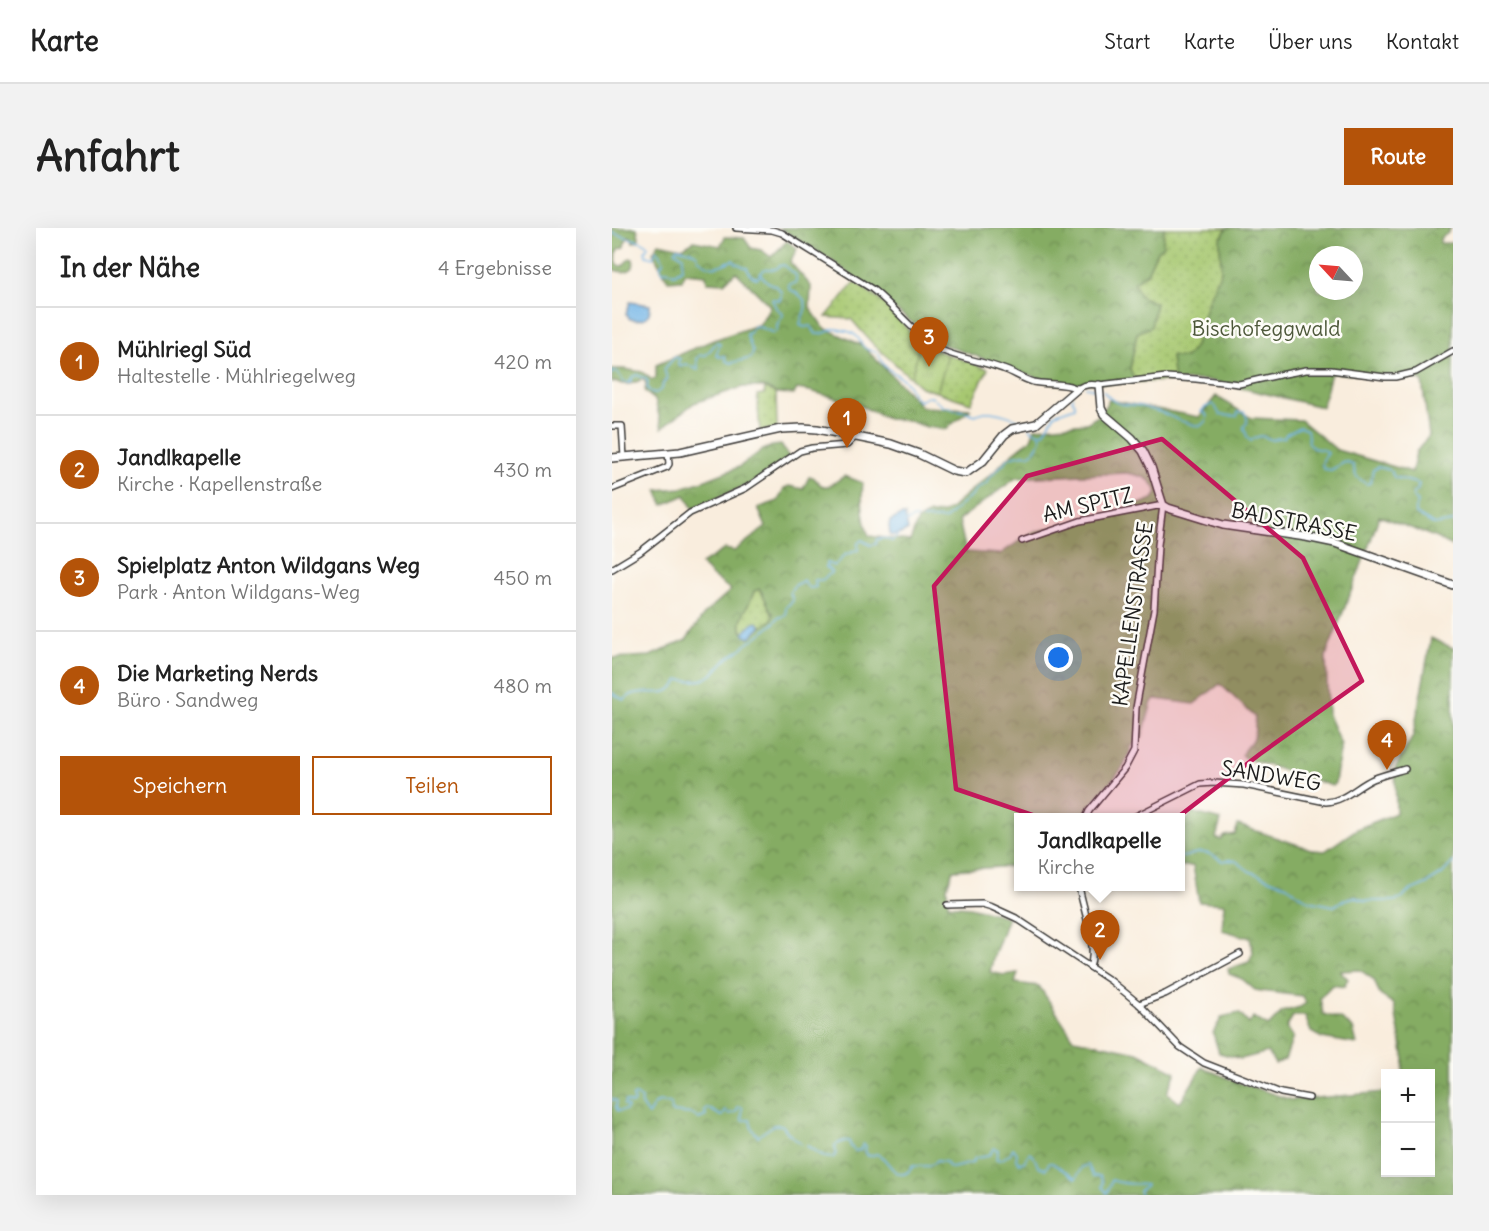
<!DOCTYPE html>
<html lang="de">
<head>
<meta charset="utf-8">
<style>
  body { margin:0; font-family:Delius,sans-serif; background:#f2f2f2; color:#222 }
  .controls { position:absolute; right:18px; bottom:18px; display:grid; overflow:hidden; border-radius:0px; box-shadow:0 6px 24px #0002 }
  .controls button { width:54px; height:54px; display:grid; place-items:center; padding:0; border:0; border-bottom:2px solid #e0e0e0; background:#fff; color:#222; font:30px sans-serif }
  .compass { position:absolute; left:697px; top:18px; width:54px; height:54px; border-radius:50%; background:#fff; box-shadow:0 6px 24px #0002; rotate:296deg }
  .you { position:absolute; left:447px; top:430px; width:21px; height:21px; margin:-15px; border:4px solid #fff; border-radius:50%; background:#1a73e8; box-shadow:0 0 0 9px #1a73e833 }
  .badge { display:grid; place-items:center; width:39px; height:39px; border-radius:50%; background:#b45309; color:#fff; font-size:20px; font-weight:700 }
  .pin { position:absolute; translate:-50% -50px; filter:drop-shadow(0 2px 3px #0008) }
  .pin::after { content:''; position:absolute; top:32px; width:21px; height:18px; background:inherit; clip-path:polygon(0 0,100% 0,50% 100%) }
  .popup { position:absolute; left:402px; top:585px; width:171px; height:78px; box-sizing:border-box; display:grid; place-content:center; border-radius:0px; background:#fff; filter:drop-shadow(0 2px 4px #0005); font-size:20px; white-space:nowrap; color:#767676 }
  .popup b { font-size:22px; color:#222 }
  .popup::after { content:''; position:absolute; left:50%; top:100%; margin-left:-12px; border:12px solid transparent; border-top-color:#fff }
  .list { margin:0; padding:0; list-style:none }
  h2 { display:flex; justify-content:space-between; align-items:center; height:78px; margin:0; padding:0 24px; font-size:26px }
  h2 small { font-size:20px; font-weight:400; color:#767676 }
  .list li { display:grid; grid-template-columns:39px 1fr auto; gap:18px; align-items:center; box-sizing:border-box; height:108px; padding:0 24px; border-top:2px solid #e0e0e0 }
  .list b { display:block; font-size:22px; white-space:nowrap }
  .list p { margin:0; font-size:20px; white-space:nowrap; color:#767676 }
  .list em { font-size:20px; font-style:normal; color:#767676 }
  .actions { display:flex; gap:12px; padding:18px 24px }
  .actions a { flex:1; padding:14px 0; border:2px solid #b45309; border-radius:0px; text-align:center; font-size:21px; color:#b45309 }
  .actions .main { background:#b45309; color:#fff }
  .map { position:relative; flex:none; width:841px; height:967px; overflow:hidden; border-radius:0px }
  header { display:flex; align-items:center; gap:36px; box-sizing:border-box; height:84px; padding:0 30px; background:#fff; border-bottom:2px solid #e0e0e0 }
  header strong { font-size:28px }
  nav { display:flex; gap:33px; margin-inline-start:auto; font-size:21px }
  .intro { display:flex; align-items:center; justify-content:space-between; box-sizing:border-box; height:144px; padding:0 36px }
  h1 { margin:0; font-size:42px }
  .button { padding:15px 27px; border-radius:0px; background:#b45309; color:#fff; font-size:21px; font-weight:700 }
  main { display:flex; gap:36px; padding:0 36px }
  aside { flex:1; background:#fff; border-radius:0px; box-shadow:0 6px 24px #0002 }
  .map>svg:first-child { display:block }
</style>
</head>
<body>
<header>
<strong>Karte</strong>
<nav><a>Start</a><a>Karte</a><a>Über uns</a><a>Kontakt</a></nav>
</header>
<div class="intro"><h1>Anfahrt</h1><a class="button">Route</a></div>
<main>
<aside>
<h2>In der Nähe<small>4 Ergebnisse</small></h2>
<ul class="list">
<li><span class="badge">1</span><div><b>Mühlriegl Süd</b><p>Haltestelle · Mühlriegelweg</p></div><em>420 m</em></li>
<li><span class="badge">2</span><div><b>Jandlkapelle</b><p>Kirche · Kapellenstraße</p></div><em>430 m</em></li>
<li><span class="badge">3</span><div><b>Spielplatz Anton Wildgans Weg</b><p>Park · Anton Wildgans-Weg</p></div><em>450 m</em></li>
<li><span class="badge">4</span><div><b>Die Marketing Nerds</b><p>Büro · Sandweg</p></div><em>480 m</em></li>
</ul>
<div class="actions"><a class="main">Speichern</a><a>Teilen</a></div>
</aside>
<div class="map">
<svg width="841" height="967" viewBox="0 0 841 967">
  <defs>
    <pattern id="grass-dots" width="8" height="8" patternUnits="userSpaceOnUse" patternTransform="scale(1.5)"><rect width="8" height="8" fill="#a7c871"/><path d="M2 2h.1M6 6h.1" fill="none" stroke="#8fab61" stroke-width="1.8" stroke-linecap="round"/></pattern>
    <pattern id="forest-crowns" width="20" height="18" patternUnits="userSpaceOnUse" patternTransform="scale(1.5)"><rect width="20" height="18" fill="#85ac63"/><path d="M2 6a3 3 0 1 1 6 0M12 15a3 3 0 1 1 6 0" fill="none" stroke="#6c8b51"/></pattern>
    <pattern id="park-tufts" width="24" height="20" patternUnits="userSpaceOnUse" patternTransform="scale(1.5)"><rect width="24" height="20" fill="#a7c871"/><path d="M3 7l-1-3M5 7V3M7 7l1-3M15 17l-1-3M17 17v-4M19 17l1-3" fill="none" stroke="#8fab61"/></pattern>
  </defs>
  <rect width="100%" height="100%" fill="#fdfcf7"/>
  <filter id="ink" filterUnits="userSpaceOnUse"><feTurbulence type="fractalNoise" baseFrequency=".0167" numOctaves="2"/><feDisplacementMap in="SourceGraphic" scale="12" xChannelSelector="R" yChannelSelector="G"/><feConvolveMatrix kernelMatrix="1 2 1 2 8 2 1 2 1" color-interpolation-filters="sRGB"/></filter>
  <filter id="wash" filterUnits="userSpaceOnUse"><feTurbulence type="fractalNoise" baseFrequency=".008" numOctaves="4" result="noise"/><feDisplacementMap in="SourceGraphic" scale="24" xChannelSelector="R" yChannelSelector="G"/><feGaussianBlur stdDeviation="1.35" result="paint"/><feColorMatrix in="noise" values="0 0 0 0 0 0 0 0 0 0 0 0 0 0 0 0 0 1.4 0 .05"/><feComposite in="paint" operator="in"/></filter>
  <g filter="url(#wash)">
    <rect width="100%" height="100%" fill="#f9eddd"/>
    <!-- grass -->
    <g fill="url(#grass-dots)" stroke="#627246" stroke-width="1.5">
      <path d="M552,0H615L608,12L609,43L595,75L583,118L575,130L559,129L562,153L523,154L518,141L525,105L528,68L522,55L535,45L545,23L551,18Z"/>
      <path d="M243,54L282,83L298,104L309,113L324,122L376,141L359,175L309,159L260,115L239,91L214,89Z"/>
      <path d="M153,159L164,165L165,200L148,203L145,167L152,166Z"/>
      <path d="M148,361L161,387L160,392L138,410C116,399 139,378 142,363Z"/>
    </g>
    <!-- forest -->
    <g fill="url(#forest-crowns)" stroke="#506440" stroke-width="1.5" fill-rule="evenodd">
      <path d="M0,0H25L27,9L26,13L21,14L20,10L17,8L13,14L12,19L6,21L4,26L5,36L8,38H10L18,30L21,31C25,46 9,45 0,41Z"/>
      <path d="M168,0H552L551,18L545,23L535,45L522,55L528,68L544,75L539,99L525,105L518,141L523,154L443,156L327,115L223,35Z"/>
      <path d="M615,0H839L836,5L828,11V15H841V318L820,308L767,288L759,312L714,428L716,487L729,517L723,555L720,558L633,530L630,527C631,521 634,520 638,515C644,507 643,498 643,489L608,456L582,476L544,471L540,474L530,510L520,518L512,538L474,583L471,589L407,590V624L406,625L405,638L341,642L335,659L336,677L358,679L396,689L381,731L378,744L392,747L406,745L403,755L427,758L462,811L525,824L564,844L555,865L568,875L590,839L625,854L680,872L773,864L774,944H818V846L791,845L792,831L782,776L768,767L762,752L748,742L728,743L736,751L732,759L720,757L708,770L711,786L729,791L741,800L745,816L710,810L699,804L693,788H681L674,800L681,809L673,832L663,836L656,824L629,831L607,825L601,805L610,789L627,785L637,796L641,789L656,798L670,784L688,779L694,775L690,768L656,764L643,762L630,751L617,746L616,741L637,734L641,724L638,710L610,702L612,676L587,674L581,638H569V600L580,584L609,592L604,610L609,612L613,608L623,606L626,597L702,622L713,623L745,601L784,585L783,541L801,508L819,410L841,420V967H0V430L38,428L74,412L93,385L119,362L99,347L89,336L113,321L122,323L154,299L146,280L166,273L172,260L177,258L191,261L197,249H201C204,251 206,255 209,257C217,262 226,251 233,248L251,255C249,271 251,294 257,308L298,313L306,292L318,286L332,285L341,279L351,269L382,244L393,232L419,211L423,200L475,195L488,187L497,172L587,189L604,168L639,190L689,192L725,222L800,244L804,224L817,208L810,153L797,148L719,145L710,179L595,152L562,153L559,128L574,130L583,118L595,75L609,43L608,12ZM706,27H742V63H706ZM514,245C529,248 540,249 545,265L541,271L497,288L421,304L388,326L354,324L347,292L404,250ZM148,361L161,387L160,392L149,399L138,410C116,399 139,378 142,363Z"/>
      <path d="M113,9L132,10L139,20L149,22L159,29L175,13L185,21L178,34L199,58L198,80L212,100L250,117L310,179L359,181L334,201L315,199L294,192L276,191L245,176L198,163L185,161L182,166L164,165L152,159H131L82,175L50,200L43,172L33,164L34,155L31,151C22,155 14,159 5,154H0V141H12L30,144L40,152L44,150V137L99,113L148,96L158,78L124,44L112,55L95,54L94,47L72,45L70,52L56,53L41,25L47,15L70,20L82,13L108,18Z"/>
      <path d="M169,217L177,229L142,254L81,281L73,267L51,277L45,262L69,260L91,253L127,239L149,223L160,218Z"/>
    </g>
    <!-- park -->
    <path fill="url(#park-tufts)" stroke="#627246" stroke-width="1.5" d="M309,113L324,122L336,127L325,164L309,159L299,150Z"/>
    <!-- water -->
    <g fill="#71b4e6" stroke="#466881" stroke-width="1.5">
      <path d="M18,74L38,77C39,91 30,93 18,91L14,86Z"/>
      <path d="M290,287H293L296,302C291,305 283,309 278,307L277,297L278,293Z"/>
      <path d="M146,394L149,399L138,410L133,408L131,405L142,395Z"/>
    </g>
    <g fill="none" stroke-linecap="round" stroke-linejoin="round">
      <!-- stream -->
      <g stroke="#71b4e6" stroke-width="1.5">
        <path d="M0,5L31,14L36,18L33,23L34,28L41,30L44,22L47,24L52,33L48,38L51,44L55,42L62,46L70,41L71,28L63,23L65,20C73,22 85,22 86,31C103,43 103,39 121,32L124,35L135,40C137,46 139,49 146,50L148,46"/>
        <path d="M0,146V144H4L9,149L11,154L18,155L20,149L25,147L34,151L36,154L35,159L38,164L44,165L50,161L51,156L55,150L52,141L63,129L68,131L66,135L68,138L74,136L86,142L85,131L88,127H94L105,114L108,116L104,127L108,129L113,128L114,133L119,135L139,130L141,124L134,106L138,105L142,98H145L162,105L165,103V97L171,87L169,84L164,80L160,71L168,72C172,60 164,59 156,54C154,53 150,48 148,46L153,41H164L167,38L172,37L184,47V55L177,56V61C186,66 196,70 193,82C191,88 189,91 188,97L192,99L199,98L204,106C212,107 215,103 222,101C226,101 236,103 240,105C247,108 248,114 252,119C256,123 261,122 265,125C269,128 269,133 272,137C278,144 288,147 294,154C299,160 300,168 307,173L315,169H320L332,179H338L342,182L352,183L363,187C366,186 369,184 372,184C381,182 408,191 415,196"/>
        <path d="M474,159L484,161"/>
        <path d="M491,163C495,167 499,173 506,175C510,177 515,176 520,177C526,177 533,179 538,181C555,185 570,196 588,198L593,194L595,190L594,186L589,184L592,180L600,176L603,178L608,187L625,188L626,184H632L635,189V195L632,198V202L634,205L635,210L639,213C647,206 651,208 660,212L667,210H672L674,206L688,199L695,202L697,215L701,220L712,222L716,225L711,232L710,238L712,241L719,242L733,234L741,237L744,248L754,256L758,255L761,242L766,239L778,242L782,249L807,256L805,263L801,265V269L806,274L804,280V286L822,297L841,294"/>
        <path d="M418,200C421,204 427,205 432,205L443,186L463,179V176L460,171L461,169"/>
        <path d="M310,291H334L355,271L360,268L363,263L367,259L374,256L377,250L398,229L412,226L417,227L422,223L429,212L428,205"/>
        <path d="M294,294L302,290H305"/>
        <path d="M0,465L12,472C15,470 18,467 21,466C38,460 56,473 67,452C75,452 85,454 92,451C105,447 110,431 122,426L160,397L166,390L174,387V379L181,373L178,364L182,358L192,352L194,357L198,360L204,359L203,352H210L220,344L214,339L215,335L222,338L233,327L246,322V315L250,312L258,317L264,316L265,311L273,310L280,313L286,307"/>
        <path d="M569,629C575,629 579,626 585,625C593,623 603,628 610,633L617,632L624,633L637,643L675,658L697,673L722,678L732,672L742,669L754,673H781L786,672L791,670L795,664L814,656L830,646L841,634"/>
        <path d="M0,871L5,873L4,879L6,883L14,882L16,879L12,877L13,873L20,876L22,873L21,868L24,867L30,871L29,877L36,887L42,877L47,874L59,876L60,884L81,886L87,891L94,888L93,883L95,880C101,882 105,887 111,888L114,882L116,886L124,884L126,879H130V892H138L140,901L146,908L162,897H170L177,906L189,916"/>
        <path d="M195,918L213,929L221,930L224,925L223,917L232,913H237L239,919L243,923L248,922L251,916L254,918L253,923L256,928L265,926C268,928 271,929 273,932C281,942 290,955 301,938H317L325,933L334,934L337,939L340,940L360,935L363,930L376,928L382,920L386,922L384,931L389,932L398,926L401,920L405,925L404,932L408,935L412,934L417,925L421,927L426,938L434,941L437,935H440L464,950L470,939L476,937L481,948H488L491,954L490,959L495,965L500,952C511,957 523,955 534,957L527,963L529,967"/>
      </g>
    </g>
  </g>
  <g filter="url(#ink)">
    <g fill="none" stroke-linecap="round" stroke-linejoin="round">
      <defs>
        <g id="street">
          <path d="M124,0L160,2L170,5L260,61C283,79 305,109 329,122C348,131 371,133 391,141C401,144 410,151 421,154C434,157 454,154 465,161C473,156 478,156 487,157L554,149L584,151L627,156L667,147L694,142H719L773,149H783L804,144L841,123"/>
          <path d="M0,198H10L12,229"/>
          <path d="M0,261L55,239L57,236L56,225"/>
          <path d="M410,313L468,293L551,277L546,317L542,382L524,480L522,523L513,540L477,583L474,590"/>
          <path d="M0,341L28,324L78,285L134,260L188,223L200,220L235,217L243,209"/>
          <path d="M520,590L588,556L602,555L632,557L714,574C733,573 745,558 761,551C771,547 783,544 793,541"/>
          <path d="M467,658C471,682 486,718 478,739"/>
          <path d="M335,677L370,676L380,679L404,690L499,753L527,776L568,819L592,835L669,865L697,870"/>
          <path d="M527,776L553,766L628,726"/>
        </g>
        <g id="secondary">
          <path d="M487,157L489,180L492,186L520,210L531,223L539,239L549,271L551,277L556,280L611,297L694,309L723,315L841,357"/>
          <path d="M0,230L68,224L169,201L191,200L205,201L279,216L307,226L342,243L353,245L357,243L371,233L392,207L400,201L424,196L465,161"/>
        </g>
      </defs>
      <!-- street casing -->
      <use href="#street" stroke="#3d3b39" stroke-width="8"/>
      <!-- secondary casing -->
      <use href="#secondary" stroke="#3d3b39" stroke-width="10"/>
      <!-- street -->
      <use href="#street" stroke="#fff" stroke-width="5"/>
      <!-- secondary -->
      <use href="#secondary" stroke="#fff" stroke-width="7"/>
    </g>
  </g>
  <!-- marked area -->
  <path fill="#c2185b" fill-opacity="0.2" stroke="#c2185b" stroke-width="4.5" stroke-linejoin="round" d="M550,211L691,330L750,453L648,526L523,622L344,561L322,358L415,248Z"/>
  <g text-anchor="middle" stroke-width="5" stroke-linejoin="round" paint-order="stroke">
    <!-- park labels -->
    <g font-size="21" fill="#4d583a" stroke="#fdfcf7">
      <text x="654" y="108">Bischofeggwald</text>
    </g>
    <!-- street labels -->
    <g font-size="21" fill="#1c1c1c" stroke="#fdfcf7">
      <text transform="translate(476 277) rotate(-13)" y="7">AM SPITZ</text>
      <text transform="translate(682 294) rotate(11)" y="7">BADSTRASSE</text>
      <text transform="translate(521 386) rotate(-82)" y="7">KAPELLENSTRASSE</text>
      <text transform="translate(659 548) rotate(9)" y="7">SANDWEG</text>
    </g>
  </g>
</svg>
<div class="controls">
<button>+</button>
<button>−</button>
</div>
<svg class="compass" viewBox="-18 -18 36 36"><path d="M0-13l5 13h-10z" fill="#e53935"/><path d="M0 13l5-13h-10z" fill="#767676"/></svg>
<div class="you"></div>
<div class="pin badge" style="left:235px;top:220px">1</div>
<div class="pin badge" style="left:488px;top:732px">2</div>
<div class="popup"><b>Jandlkapelle</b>Kirche</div>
<div class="pin badge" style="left:317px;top:139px">3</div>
<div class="pin badge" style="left:775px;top:542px">4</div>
</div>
</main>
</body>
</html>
